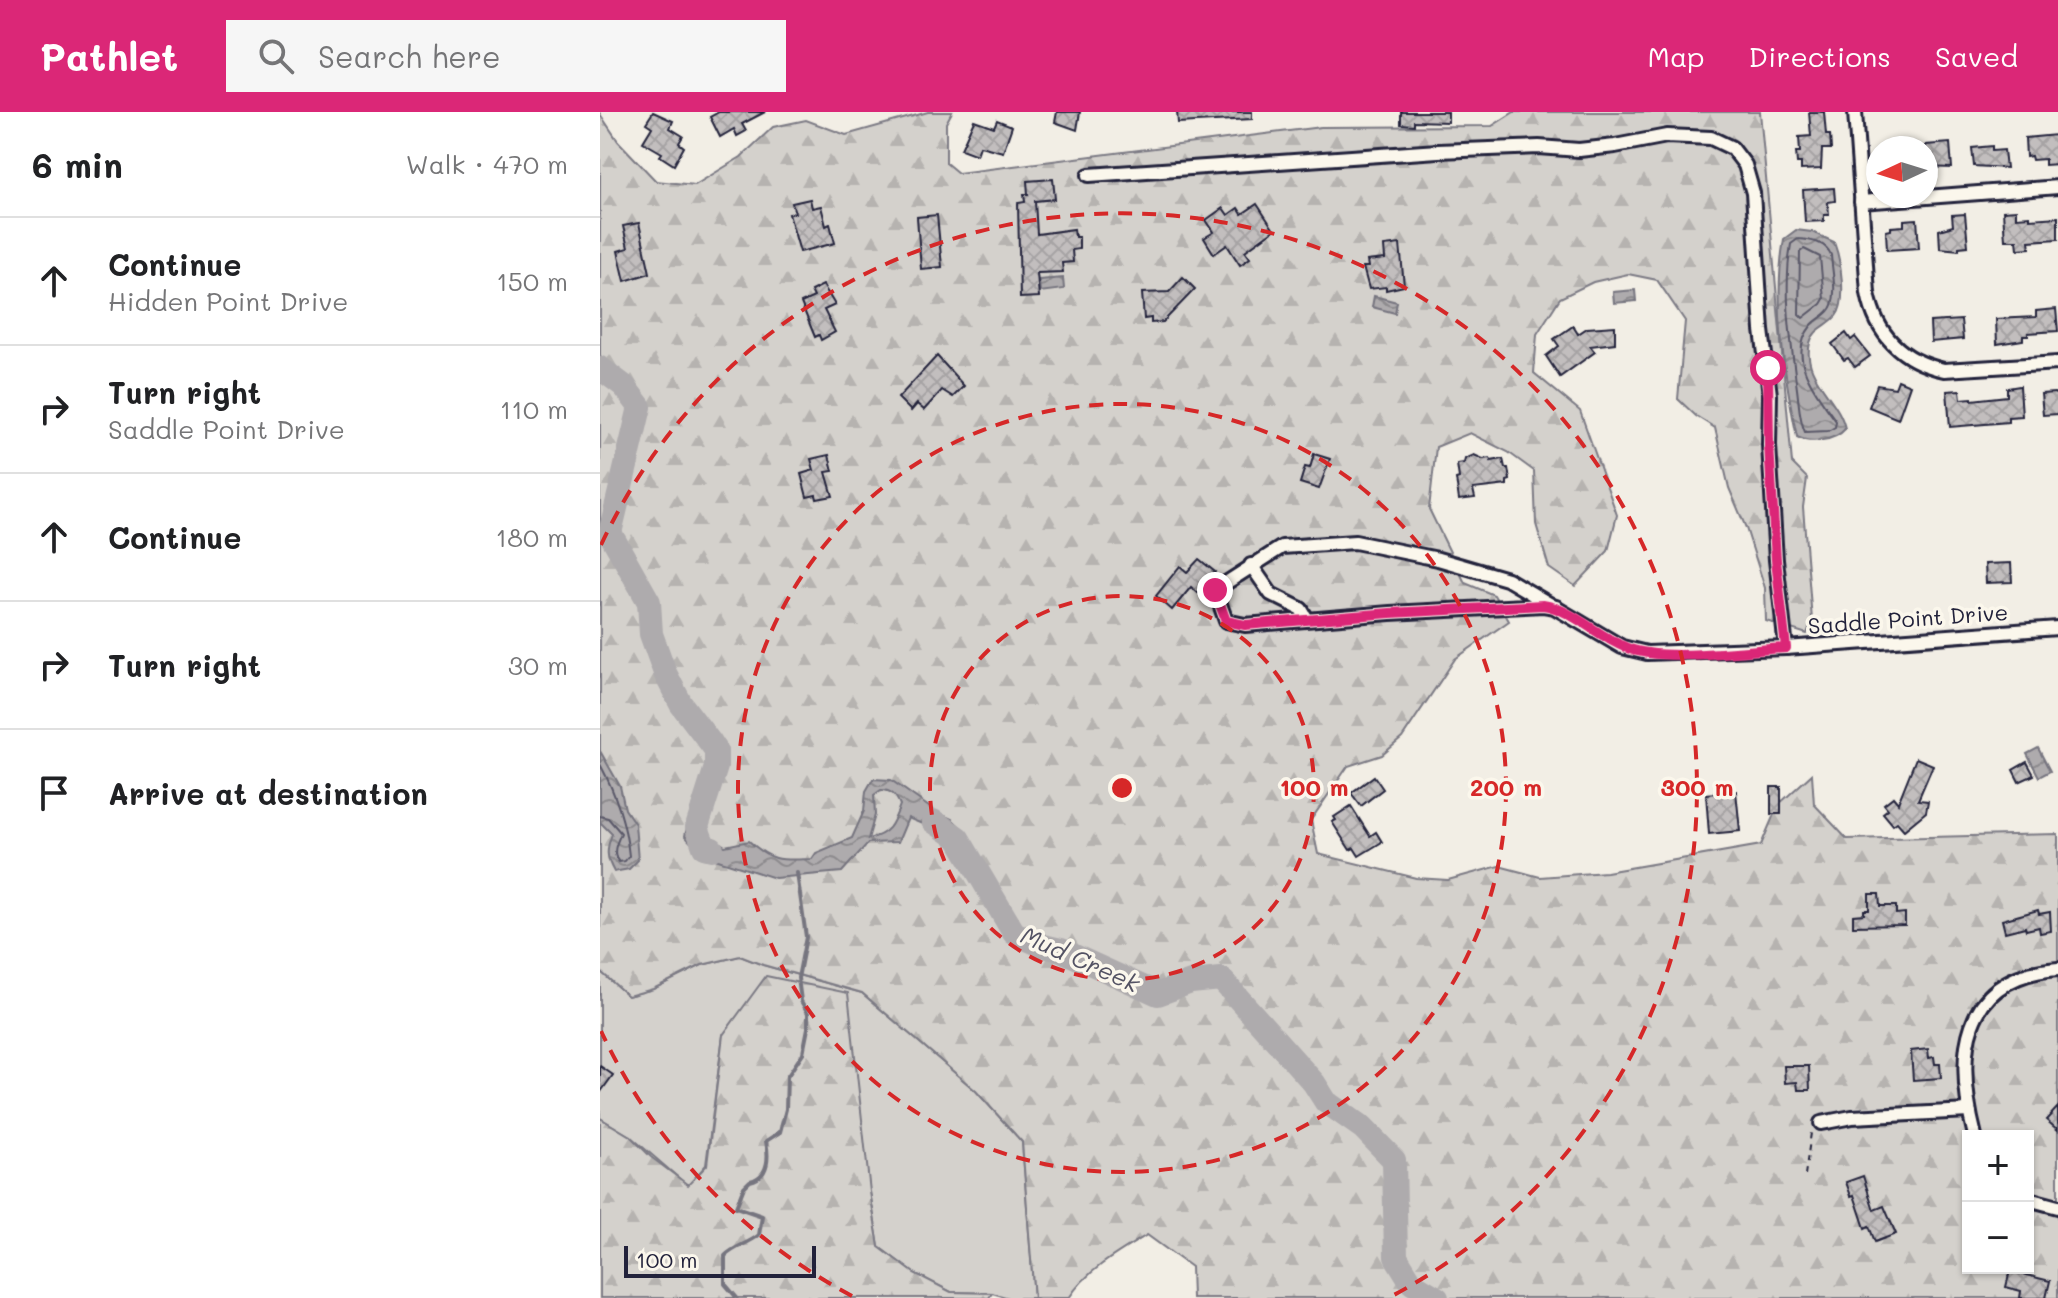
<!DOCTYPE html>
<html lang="en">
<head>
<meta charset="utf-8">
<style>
  body { margin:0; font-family:Mali,sans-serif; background:#f6f6f6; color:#202124 }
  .controls { position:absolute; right:24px; bottom:24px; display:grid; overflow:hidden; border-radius:0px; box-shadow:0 2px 6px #0004 }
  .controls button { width:72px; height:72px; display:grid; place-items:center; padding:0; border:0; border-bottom:2px solid #e0e0e0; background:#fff; color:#202124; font:40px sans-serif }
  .compass { position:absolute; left:1266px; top:24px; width:72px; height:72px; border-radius:50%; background:#fff; box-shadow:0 2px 6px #0004; rotate:266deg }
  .scale { position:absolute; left:24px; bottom:20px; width:192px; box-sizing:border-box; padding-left:8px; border:4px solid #22223b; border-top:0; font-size:22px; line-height:28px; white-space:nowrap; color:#22223b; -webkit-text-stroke:6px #fbf7ec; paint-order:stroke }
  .stop { position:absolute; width:24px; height:24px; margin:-18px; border:6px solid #db2777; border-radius:50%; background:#fff }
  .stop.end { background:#db2777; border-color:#fff; box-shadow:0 2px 8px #0008 }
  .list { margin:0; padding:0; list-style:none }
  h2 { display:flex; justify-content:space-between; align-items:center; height:104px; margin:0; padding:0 32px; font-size:34px }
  h2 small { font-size:26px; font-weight:400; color:#757577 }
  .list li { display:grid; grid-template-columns:52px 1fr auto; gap:24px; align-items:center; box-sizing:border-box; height:128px; padding:0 32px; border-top:2px solid #e0e0e0 }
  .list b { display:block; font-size:30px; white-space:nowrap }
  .list p { margin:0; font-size:26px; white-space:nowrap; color:#757577 }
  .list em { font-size:26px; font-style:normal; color:#757577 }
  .icon { flex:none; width:44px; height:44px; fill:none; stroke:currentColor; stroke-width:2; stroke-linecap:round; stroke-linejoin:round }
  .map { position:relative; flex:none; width:1458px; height:1186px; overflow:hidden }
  header { display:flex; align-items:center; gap:48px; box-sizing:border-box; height:112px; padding:0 40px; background:#db2777; color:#fff }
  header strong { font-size:38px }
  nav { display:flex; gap:44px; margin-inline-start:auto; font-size:28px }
  .search { width:560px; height:72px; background:#f6f6f6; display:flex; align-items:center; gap:20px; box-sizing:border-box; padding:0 28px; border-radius:0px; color:#757577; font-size:30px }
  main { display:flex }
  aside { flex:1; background:#fff }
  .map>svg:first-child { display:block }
</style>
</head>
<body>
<header>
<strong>Pathlet</strong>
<div class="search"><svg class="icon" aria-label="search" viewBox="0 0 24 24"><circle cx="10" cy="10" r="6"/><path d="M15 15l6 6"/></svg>Search here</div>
<nav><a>Map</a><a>Directions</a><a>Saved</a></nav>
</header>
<main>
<aside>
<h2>6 min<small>Walk · 470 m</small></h2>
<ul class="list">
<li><svg class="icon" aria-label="ahead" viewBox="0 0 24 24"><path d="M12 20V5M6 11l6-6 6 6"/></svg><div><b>Continue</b><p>Hidden Point Drive</p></div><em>150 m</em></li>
<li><svg class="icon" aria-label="right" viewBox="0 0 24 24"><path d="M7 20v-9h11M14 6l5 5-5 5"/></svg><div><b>Turn right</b><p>Saddle Point Drive</p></div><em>110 m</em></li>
<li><svg class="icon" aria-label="ahead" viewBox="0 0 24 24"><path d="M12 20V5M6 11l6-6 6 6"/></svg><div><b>Continue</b></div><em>180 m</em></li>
<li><svg class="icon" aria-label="right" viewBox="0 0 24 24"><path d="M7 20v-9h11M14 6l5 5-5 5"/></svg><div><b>Turn right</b></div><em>30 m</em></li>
<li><svg class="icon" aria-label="arrive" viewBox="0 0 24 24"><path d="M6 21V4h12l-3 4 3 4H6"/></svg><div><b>Arrive at destination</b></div></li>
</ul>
</aside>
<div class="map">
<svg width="1458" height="1186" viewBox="0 0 1458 1186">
  <defs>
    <pattern id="forest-firs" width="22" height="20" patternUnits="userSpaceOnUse" patternTransform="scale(2)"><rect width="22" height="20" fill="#d4d1cc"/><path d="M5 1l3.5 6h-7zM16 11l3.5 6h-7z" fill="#b6b3b0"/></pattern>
    <pattern id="water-waves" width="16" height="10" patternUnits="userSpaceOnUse" patternTransform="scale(2)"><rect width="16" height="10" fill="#aeabad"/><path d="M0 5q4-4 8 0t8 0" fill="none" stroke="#8d8b8e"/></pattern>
    <pattern id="building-cross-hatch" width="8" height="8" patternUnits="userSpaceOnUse" patternTransform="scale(2)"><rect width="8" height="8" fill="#c2bebe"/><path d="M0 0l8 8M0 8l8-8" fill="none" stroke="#a6a3a4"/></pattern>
  </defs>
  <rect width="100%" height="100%" fill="#f2eee5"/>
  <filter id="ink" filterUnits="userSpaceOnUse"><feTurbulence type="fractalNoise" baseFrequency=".0125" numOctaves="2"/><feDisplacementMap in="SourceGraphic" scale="16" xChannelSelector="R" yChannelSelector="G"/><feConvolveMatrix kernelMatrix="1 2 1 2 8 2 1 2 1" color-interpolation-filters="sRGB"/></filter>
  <g filter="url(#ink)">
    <!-- grass -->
    <path fill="#d4d1cc" stroke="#7b7a84" stroke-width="2" d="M140,844L163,853L262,881L376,979L422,1030L434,1186H409L392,1181L351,1180L314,1161L279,1135L270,1080L123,923L106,1053L88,1074L30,1024L0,1006V859L28,884L53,877L102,853Z"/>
    <!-- forest -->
    <g fill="url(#forest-firs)" stroke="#7b7a84" stroke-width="2" fill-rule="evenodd">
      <path d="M328,0H352L346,11V51L358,61L721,15L892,14L914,0H1160L1192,351L1207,366L1203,395L1212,508L1207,522L1166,509L1165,476L1146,416L1129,376L1115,316L1096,304L1078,287L1085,209L1057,168L1028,162L993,170L960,186L937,222L934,261L980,299L1017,403L1008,439L975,474L949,456L936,412L934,359L908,340L870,321L836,335L829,397L865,471L894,483L909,509L855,547L802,626L782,643L748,654L711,708L718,742L816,766L848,768L899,754L940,765L1006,760L1161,733L1178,693L1212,662L1214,692L1247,727L1458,722V1186H592L591,1155L547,1123C519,1140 487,1158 469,1186H434L422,1030L376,979L262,881L163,853L140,844L102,853L53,877L28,884L0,859V2L18,29L56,69L95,73L141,45L173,15L206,8L246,23ZM1368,1024H1428V1156H1368Z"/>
      <path d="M166,864L248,881L270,1080L279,1135L314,1161L351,1180L392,1181L389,1186H0V1006L30,1024L51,1045L88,1073L107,1053L123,923Z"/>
    </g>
    <!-- water -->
    <g fill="url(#water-waves)" stroke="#76747f" stroke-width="2" fill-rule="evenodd">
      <path d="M1196,118L1212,120L1234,130C1240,146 1248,190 1236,204C1228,214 1214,216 1210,231C1201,265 1240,287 1245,317C1235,329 1210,332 1197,325C1184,263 1173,190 1184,127Z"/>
      <path d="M463,166L464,177L440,180L439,168Z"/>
      <path d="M1035,178L1036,189L1014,191L1013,180Z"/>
      <path d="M774,184L797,190L795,201L772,195Z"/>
      <path d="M1438,636L1450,659L1439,665L1427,642Z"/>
      <path d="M0,639L20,674L25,697L35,712L38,748L29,757L14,760C6,746 6,737 12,722L0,710Z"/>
      <path d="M273,667L291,668L336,700L352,707L367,721L350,731L327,714L308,706L298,730L268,731L242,760L175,766L102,743L85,724L87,715L108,718L112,725L125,734L149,729C173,751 183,748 212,747L216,741L252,726L264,699L266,679ZM281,678C292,678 296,684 300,693C293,713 289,722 268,727L275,703L274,683Z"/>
    </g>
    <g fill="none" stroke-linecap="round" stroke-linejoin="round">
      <!-- shore -->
      <g stroke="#5a5969" stroke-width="2">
        <path d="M1198,127C1211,128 1226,130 1231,143C1232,159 1237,178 1232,193C1229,203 1217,206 1211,214C1185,246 1218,283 1236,309L1235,315L1228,319L1205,320C1199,307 1199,291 1197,277C1191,230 1183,179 1191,132Z"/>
        <path d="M1204,137L1220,145L1224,187L1221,192L1203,206L1199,202L1200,140Z"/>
        <path d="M0,652C16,682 26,713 29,744L25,749L19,750C11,742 17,730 21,721L8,706L0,704"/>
      </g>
      <!-- stream -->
      <path stroke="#76747f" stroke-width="4" d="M137,1186L125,1172V1144C135,1134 148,1132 159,1123L162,1104L136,1095L144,1075L150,1069C169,1065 169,1045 166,1029L180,1020L186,997L187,965L203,941L208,916V901L201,889L198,866L206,825L197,761"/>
      <!-- river -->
      <g stroke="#aeabad" stroke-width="24">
        <path d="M0,256L24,274L40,295L10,421L49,490L51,522L65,561L81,592L116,638V655L97,715L104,735L112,737"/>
        <path d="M333,709L358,726L414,821L443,834L461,838L558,882L591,870L621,867L714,971L726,990L763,1016L794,1048L796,1145L812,1171L837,1186"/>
      </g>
    </g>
    <!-- building -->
    <g fill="url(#building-cross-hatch)" stroke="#22223b" stroke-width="2">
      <path d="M53,0L73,9L70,16L83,24L79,31L84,35L74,53L60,44L62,41L43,30L52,15L46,11Z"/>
      <path d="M119,0H165L142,12L146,19L137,24L134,17L120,25L110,5Z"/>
      <path d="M457,0H480L477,18L455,10Z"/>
      <path d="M577,0H652V7L578,11Z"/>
      <path d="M801,0H848V10L814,9V13L801,12Z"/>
      <path d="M1209,0H1224L1226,23H1230L1231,37H1222L1221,57L1201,58V51H1197L1196,40H1200L1199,25L1211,24Z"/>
      <path d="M374,8L394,15L397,8L412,14L403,40L380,34L377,43L361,37Z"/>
      <path d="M1456,23L1458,52L1445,53V47L1432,48L1431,44L1426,45L1425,26Z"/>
      <path d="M1350,31L1352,56L1326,55V33Z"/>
      <path d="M1392,34V39L1404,38L1406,56L1374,54L1372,36Z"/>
      <path d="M453,67L455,87L435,89L437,122L474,117L475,125H479V137L472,138L473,150L462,151L463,160L437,161L439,185L420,186L418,91L425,90L424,82H428L427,69Z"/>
      <path d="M1234,76L1235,89L1228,90L1229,103H1224V109L1205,110L1203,78Z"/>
      <path d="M210,87L212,96L221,94L226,114L230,112L235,131L200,140L189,102L195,101L192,91Z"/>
      <path d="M657,92L674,118L645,139L650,146L640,153L627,133L614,142L604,126L614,120L606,108L623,96L628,103L638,96L642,102Z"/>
      <path d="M1416,98V105L1430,104V107L1458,105V127L1429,129L1430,136L1418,137L1417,128H1405L1403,99Z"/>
      <path d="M1365,102L1368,134L1359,135V138L1340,136L1339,118L1353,114L1352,103Z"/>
      <path d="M337,103L342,155L321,157L317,105Z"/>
      <path d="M1317,107L1319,136L1287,138L1286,119L1291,118V115L1304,114V108Z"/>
      <path d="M39,111L50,161L25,169L18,139L28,136L23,114Z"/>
      <path d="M800,132L804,174L786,178V175L769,177L763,155H768L767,149L785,147L784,134Z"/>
      <path d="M583,165L595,177L563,210L551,211V206L544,207L542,181L569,180Z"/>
      <path d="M223,173L235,193L224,198L235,220L221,228L219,223L215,225L201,191L214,185L211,179Z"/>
      <path d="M1456,197L1458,219L1428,221V224H1423V228L1397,232L1396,207L1436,205V199Z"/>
      <path d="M1361,208L1363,227L1331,230L1330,210Z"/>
      <path d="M973,214L978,222L987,216L1015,214V231L990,234L995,240L960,265L946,244L959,234L954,227Z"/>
      <path d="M1246,221L1251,228L1255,225L1270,244L1255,255L1248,246L1244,248L1232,232Z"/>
      <path d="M337,244L364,274L353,285L342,278L324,298L317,292L311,299L298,286Z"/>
      <path d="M1298,268L1310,273L1298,307L1269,295L1277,273L1295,276Z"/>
      <path d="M1420,274L1422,304L1408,305V310L1350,315L1347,279L1360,278L1361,287L1372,286V288L1407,284V276Z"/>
      <path d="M1454,281L1458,283V302L1443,303L1441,282Z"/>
      <path d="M714,342L730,347L719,377L700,371L705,355L710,356Z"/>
      <path d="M229,343L233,359L226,360L233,384L217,387L216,383L207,385L201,362L214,358L211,347Z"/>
      <path d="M874,343L883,347L890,346L891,349L903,347L905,356H908L910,368L907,369V373L873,377L875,386L859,388L856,367L859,366L857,352L864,351L865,347Z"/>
      <path d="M599,447L615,460L598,481L591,475L572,498L556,484L580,454L587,460Z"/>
      <path d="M1411,451L1412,470L1386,471L1385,452Z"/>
      <path d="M1316,646L1333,653L1318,688L1328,689L1326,700L1304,718L1297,710L1293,713L1283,701L1288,697L1284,692L1293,685L1298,691Z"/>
      <path d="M1427,650L1434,663L1419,670L1413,658Z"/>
      <path d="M774,664L783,677L761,694L751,681Z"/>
      <rect x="1171" y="675" width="10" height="27"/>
      <path d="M1136,679L1140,719L1109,722L1106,682Z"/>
      <path d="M751,694L770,724L776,720L782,730L759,744L754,736L750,738L732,710L736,708L734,705Z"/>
      <path d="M1269,782H1279L1280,794H1296V802L1305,801V813L1253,814V803L1264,802V798H1269Z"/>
      <path d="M1438,798L1439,802L1450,800L1451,819L1440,821L1439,815L1426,818L1425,815L1405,820L1402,808Z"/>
      <path d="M1328,937L1329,946L1334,945L1335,952H1340L1341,966L1313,968L1311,939Z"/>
      <path d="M0,954L13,963L0,981Z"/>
      <path d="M1184,954H1209L1210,978H1198L1197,970L1185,971Z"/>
      <path d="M1458,995V1018L1446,1008Z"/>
      <path d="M1263,1064L1274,1098L1284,1094L1296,1122L1275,1130L1269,1114L1265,1116L1254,1083L1251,1084L1246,1070Z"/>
      <path d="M1410,1159L1450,1169L1446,1186H1420L1421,1179L1406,1175Z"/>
    </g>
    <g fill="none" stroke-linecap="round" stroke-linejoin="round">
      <defs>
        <g id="street">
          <path d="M1255,0L1268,181C1276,223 1302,249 1344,258L1458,251"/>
          <path d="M489,63L838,39L939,35L979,38L1015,34L1067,24L1111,26L1132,36L1145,53L1153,81L1162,218L1170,283L1169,333L1176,448L1186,536"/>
          <path d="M1261,90L1458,75"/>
          <path d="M651,453L671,482L701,497L707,507"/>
          <path d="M956,495L943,493L790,501L645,513L626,509L615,478L682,435L755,430L838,447L907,467L1022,535L1047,541L1186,536L1458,516"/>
          <path d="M1221,1011L1252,1005L1369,999"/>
          <path d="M1375,1024C1355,946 1359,864 1458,857"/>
          <path d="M1428,1087L1458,1095"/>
        </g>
      </defs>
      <!-- street casing -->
      <use href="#street" stroke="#22223b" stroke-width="18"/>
      <!-- path -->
      <path stroke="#22223b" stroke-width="2" stroke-dasharray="6 6" stroke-linecap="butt" d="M1205,1063L1211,1021"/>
      <!-- street -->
      <use href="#street" stroke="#fbf7ec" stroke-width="12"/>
    </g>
  </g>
  <g fill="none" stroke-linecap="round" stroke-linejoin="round" filter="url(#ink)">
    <!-- route -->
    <path stroke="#db2777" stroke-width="10" d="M615,478L626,509L645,513L790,501L943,493C972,497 997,524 1025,535C1060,551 1145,538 1186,536L1176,448L1169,333L1168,256"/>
  </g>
  <!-- distance rings -->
  <g fill="none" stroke="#d62828" stroke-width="4" stroke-dasharray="14 10">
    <circle cx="522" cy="676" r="192"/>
    <circle cx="522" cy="676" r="384"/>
    <path d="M252 1184A575 575 0 0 1 1 919M1 433A575 575 0 1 1 792 1184"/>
  </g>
  <g text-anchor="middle" stroke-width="7" stroke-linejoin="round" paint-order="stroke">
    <!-- street labels -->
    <g font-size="22" fill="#22223b" stroke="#fbf7ec">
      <text transform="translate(1308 507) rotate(-4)" y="8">Saddle Point Drive</text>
    </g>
    <!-- water labels -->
    <g font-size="24" font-style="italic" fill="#535263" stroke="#fbf7ec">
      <text transform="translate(480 848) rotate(24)" y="8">Mud Creek</text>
    </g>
  </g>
  <circle cx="522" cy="676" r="12" fill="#d62828" stroke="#fbf7ec" stroke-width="4"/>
  <g font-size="24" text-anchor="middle" font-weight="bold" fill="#d62828" stroke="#fbf7ec" stroke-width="7" stroke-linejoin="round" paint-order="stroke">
    <text x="714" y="684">100 m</text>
    <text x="906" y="684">200 m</text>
    <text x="1097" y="684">300 m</text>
  </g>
</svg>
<div class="controls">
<button>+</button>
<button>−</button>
</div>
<svg class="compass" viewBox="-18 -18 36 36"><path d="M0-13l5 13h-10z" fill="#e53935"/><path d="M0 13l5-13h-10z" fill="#757577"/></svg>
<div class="scale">100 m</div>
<div class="stop" style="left:1168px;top:256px"></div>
<div class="stop end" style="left:615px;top:478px"></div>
</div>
</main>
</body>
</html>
